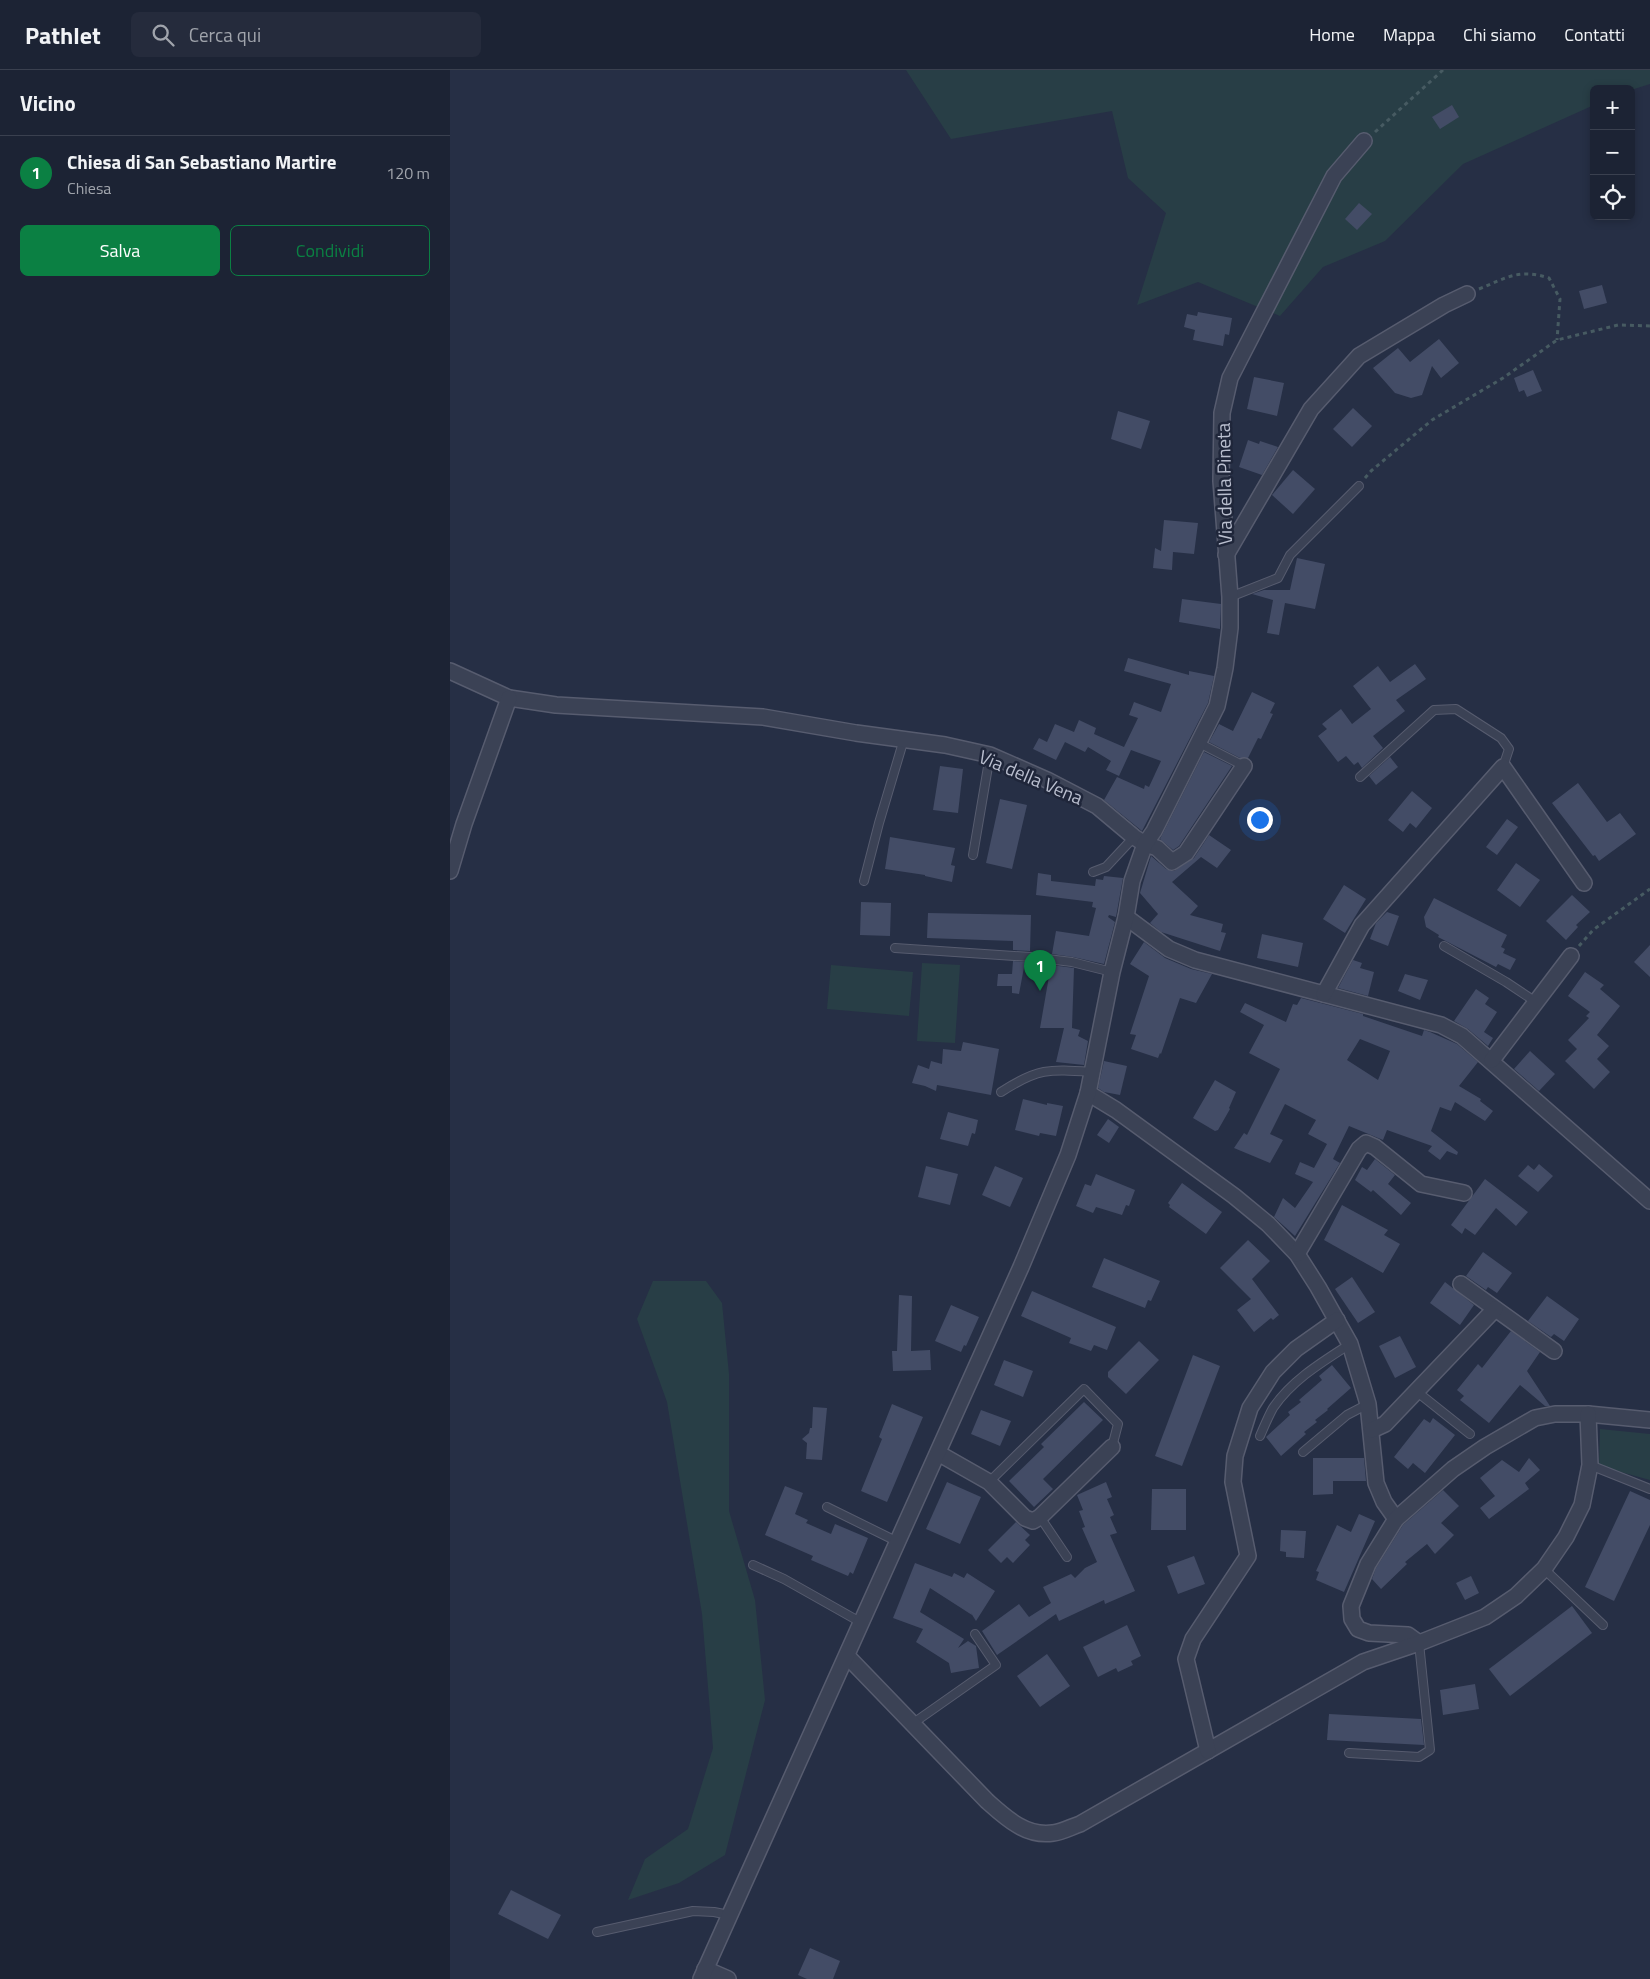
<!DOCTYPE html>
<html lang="it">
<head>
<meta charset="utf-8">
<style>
  body { margin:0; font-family:"Titillium Web",sans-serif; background:#252b3c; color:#f1f3f6 }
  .controls { position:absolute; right:15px; top:15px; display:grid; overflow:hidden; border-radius:8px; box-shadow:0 2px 8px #0003 }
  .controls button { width:45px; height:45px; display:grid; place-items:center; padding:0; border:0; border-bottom:1px solid #3a404f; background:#1c2334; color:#f1f3f6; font:25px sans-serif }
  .you { position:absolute; left:809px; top:749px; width:18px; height:18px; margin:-12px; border:4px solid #fff; border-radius:50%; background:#1a73e8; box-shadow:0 0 0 8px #1a73e833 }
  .badge { display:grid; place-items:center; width:32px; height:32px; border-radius:50%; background:#0b8043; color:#fff; font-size:16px; font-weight:700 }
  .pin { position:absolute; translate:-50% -41px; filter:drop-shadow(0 1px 2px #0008) }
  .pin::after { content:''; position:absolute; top:26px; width:18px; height:15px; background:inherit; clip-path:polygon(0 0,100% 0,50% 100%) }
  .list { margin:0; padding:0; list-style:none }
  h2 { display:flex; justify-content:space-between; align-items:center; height:65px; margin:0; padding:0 20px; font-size:21px }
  h2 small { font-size:16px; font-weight:400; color:#a0a4ac }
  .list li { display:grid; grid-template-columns:32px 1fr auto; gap:15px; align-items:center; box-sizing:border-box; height:75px; padding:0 20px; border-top:1px solid #3a404f }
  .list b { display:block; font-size:19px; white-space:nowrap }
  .list p { margin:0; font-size:16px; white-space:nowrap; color:#a0a4ac }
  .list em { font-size:16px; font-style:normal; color:#a0a4ac }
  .actions { display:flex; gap:10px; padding:15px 20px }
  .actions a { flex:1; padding:11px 0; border:1px solid #0b8043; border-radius:8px; text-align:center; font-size:18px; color:#0b8043 }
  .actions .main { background:#0b8043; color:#fff }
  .icon { flex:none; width:28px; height:28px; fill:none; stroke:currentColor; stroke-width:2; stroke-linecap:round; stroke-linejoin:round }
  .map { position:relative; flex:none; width:1200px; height:1909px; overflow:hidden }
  header { display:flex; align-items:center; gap:30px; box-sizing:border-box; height:70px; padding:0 25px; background:#1c2334; border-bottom:1px solid #3a404f }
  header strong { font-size:24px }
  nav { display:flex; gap:28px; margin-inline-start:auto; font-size:18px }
  .search { width:350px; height:45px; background:#252b3c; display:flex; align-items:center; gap:12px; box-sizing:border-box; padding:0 18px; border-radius:8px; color:#a0a4ac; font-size:19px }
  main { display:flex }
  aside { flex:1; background:#1c2334 }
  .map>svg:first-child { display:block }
</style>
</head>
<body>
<header>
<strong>Pathlet</strong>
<div class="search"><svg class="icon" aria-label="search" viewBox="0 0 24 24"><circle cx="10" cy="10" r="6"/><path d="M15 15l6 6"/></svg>Cerca qui</div>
<nav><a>Home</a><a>Mappa</a><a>Chi siamo</a><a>Contatti</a></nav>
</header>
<main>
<aside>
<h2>Vicino<small></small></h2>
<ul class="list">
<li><span class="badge">1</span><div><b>Chiesa di San Sebastiano Martire</b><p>Chiesa</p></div><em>120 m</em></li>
</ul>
<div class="actions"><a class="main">Salva</a><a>Condividi</a></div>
</aside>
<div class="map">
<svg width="1200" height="1909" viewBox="0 0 1200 1909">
  <rect width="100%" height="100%" fill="#262f45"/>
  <!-- green -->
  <g fill="#283e46">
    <path d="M456,0H1200V14L1181,20L1144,19V35L1013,94L935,171L873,197L830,246L748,212L687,235L716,143L678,108L662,41L501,69Z"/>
    <path d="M472,893L510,895L505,973L467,971Z"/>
    <path d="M381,895L463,902L459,946L377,939Z"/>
    <path d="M203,1211H256L272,1233L279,1304V1441L305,1530L315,1630L275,1785L229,1813L178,1830L195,1789L238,1759L263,1678L252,1544L217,1332L187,1249Z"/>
    <path d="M1150,1359L1200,1364V1410L1149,1396Z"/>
  </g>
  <!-- building -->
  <g fill="#434c66" fill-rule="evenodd">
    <path d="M1002,35L1009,47L990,59L982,47Z"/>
    <path d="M909,133L922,144L907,160L895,149Z"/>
    <path d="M1152,215L1157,233L1134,239L1129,221Z"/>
    <path d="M748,242L782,248L779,265L775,264L773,276L743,270L745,260L734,257L737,244L747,246Z"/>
    <path d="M989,269L1009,293L991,308L982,296L972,325L961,328L945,323L923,298L948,278L960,292Z"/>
    <path d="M1083,300L1092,321L1077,327L1074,320L1069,322L1064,308Z"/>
    <path d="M804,307L834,313L827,346L797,339Z"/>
    <path d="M903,338L922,356L902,377L883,359Z"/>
    <path d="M668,341L700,351L691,379L661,369Z"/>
    <path d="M798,370L809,374L810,371L828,377L812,405L789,397Z"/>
    <path d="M843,400L865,419L843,444L822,425Z"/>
    <path d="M714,450L748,453L744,484L723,482L722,500L703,498L705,478L711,481Z"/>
    <path d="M847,488L875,494L865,539L835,533L829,565L817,563L823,530L802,524L814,520H840Z"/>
    <path d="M732,529L771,534L770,559L729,552Z"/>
    <path d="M678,588L739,605V601L764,606L758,633L692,761L654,730L667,707L694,719L695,715L699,717L711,691L681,680L669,706L656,700L661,691L638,677L635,682L615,672L606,690L583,679L589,668L597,672L605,654L624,662L629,650L646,658L644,664L674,677L688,648L679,645L684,632L711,642L721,614L674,601Z"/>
    <path d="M965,594L976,609L946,630L955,641L923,666L933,678L912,698L908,692L904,695L896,686L888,692L868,666L877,659L872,654L891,639L902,654L921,639L903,616L928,596L940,612Z"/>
    <path d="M802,622L825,633L820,643L823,644L811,669L808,668L798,688H790L759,672L769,654L783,661Z"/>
    <path d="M754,682L782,696L729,776L723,780L710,769Z"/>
    <path d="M940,687L948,697L926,715L919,706Z"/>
    <path d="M490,696L513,699L508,743L483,740Z"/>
    <path d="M1128,713L1157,752L1170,743L1186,764L1149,791L1145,785L1143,786L1102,733Z"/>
    <path d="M962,721L982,738L966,758L960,753L953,762L938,750Z"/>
    <path d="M550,729L577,735L562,799L536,793Z"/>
    <path d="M1057,749L1068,757L1047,785L1036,777Z"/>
    <path d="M759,765L781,780L767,798L751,787L722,812L748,836L740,845L773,854L771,862L776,863L770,881L711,862L700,853L708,844L690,823L701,786L716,799L724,801L744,788Z"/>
    <path d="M440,767L505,778L501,795L505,796L502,812L475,806V805L435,799Z"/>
    <path d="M1066,793L1090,810L1070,837L1047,820Z"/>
    <path d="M588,803L601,805V811L645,816L646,809L653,810L654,806L673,808L666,847L659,845L658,847L665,852L654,894L623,887L602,884L606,861L639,866L646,838L642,837L643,832L586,825Z"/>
    <path d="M894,815L916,829L895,863L873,849Z"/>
    <path d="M1122,825L1140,842L1126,855L1128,857L1116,870L1096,851Z"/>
    <path d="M984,828L1057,865L1051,877L1055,879L1053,883L1066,889L1060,900L1048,894L1046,897L988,867L989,865L976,857L974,847Z"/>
    <path d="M411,832L441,833L440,866L410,865Z"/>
    <path d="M937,842L949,846L938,876L920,869L926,853Z"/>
    <path d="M478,843L581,845L580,881L563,880V871L477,868Z"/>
    <path d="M812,864L853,873L848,897L807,888Z"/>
    <path d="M694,872L715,888L741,899L762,904L746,933L730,928L711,984L710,983L708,988L681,979L686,965L680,964L699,906L680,894Z"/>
    <path d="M1200,875V907L1184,892Z"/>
    <path d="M903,890L912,893L910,898L924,902L918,926L888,918Z"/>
    <path d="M563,891L575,892L569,924L562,923V916H547L548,904H562Z"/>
    <path d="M601,895L624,898L622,958L630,960L628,966L638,971L634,995L606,992L614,958H590Z"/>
    <path d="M1135,902L1154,915L1150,919L1170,936L1147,965L1159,976L1147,989L1160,1002L1144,1019L1115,991L1127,979L1118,970L1139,948L1136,946L1140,942L1118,926Z"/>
    <path d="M955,904L978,910L970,930L948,921Z"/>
    <path d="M1026,919L1039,928L1035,934L1047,942L1034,962L1043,968L1038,976L1018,959L1004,951Z"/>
    <path d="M851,928L913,944V946L972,966L974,960L980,962L1007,974L1028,992L1009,1016L1031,1029L1030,1031L1043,1041L1035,1051L1005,1032L1001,1041L990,1037L981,1061L1008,1082L1007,1085L997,1081L990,1090L978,1081L982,1076L937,1060L933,1070L899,1056L883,1089L890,1093L845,1166L824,1147L833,1128L845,1138L863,1112L845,1104L850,1092L864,1098L877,1074L858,1064L866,1050L835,1034L820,1064L833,1070L820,1093L784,1078L794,1063L797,1065L830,999L799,983L814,955L790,942L795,933L836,952L843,934L847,935ZM910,969L940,981L928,1010L897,990Z"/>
    <path d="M513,972L549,979L541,1025L487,1015L486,1021L475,1016L462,1013L468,995L479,999L481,991L492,994L493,979L511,981Z"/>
    <path d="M1080,981L1105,1004L1089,1021L1064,999Z"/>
    <path d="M654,991L677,996L670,1025L654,1022L648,1018Z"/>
    <path d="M765,1010L786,1022L779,1038L780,1039L768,1060L765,1061L743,1048Z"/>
    <path d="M573,1029L597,1035V1033L613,1036L606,1066L590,1063L589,1066L565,1060Z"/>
    <path d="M498,1042L528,1050L525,1064L522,1063L518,1076L490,1069Z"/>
    <path d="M658,1049L669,1057L659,1073L647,1065Z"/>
    <path d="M925,1089L945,1105L938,1114L961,1133L951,1145L923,1120L921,1122L905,1110L912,1097L917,1100Z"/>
    <path d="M1089,1094L1103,1106L1088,1122L1068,1106L1078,1095L1084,1100Z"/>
    <path d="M476,1096L508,1104L500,1135L468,1127Z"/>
    <path d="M545,1096L573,1108L560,1137L532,1125Z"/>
    <path d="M646,1104L685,1120L679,1136L676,1135L672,1145L646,1137L643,1143L626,1136L635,1114L641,1116Z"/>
    <path d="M1035,1109L1078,1142L1066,1156L1046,1138L1025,1165L1015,1158L1012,1164L1001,1155Z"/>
    <path d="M732,1113L772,1142L756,1164L719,1137L720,1135L718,1133Z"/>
    <path d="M892,1135L938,1160L934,1165L950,1174L933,1203L874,1170Z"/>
    <path d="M798,1170L820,1191L802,1209L829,1245L823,1250L821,1248L804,1262L787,1240L801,1229L770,1198Z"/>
    <path d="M1033,1182L1062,1203L1047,1223L1038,1217L1036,1220L1016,1206Z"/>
    <path d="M654,1188L710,1211L701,1231L698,1230L695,1238L642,1217Z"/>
    <path d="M902,1207L925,1242L908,1253L885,1219Z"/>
    <path d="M995,1212L1024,1235L1010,1255L980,1233Z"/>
    <path d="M582,1221L666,1257L657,1280L644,1275L641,1281L619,1273L621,1268L571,1246Z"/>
    <path d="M449,1225L462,1226L461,1281L480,1280L481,1300L443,1301L442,1281H447Z"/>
    <path d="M1097,1226L1129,1249L1114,1271L1104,1264L1101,1267L1078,1251Z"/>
    <path d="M501,1235L529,1247L516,1276L514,1275L511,1282L485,1271Z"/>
    <path d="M1061,1261L1090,1282L1077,1301L1100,1336H1095L1070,1315L1039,1353L1010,1330L1014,1326L1007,1320L1028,1294L1032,1298Z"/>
    <path d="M950,1266L966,1297L945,1308L929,1276Z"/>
    <path d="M689,1271L709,1290L676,1324L658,1307V1302Z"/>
    <path d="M743,1285L770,1296L732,1396L705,1386Z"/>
    <path d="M554,1290L583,1301L573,1327L544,1315Z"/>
    <path d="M882,1295L901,1318L877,1339L878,1340L865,1350L867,1352L854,1362L856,1364L831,1386L816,1367L840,1345L838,1342L851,1332L849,1330L872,1310L869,1306Z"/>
    <path d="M634,1332L653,1350L593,1409L603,1419L584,1437L559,1411L594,1377L591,1374Z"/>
    <path d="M442,1334L473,1347L437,1432L411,1421L432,1369L429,1367Z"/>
    <path d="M363,1337L377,1338L372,1390L356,1389L357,1373L352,1369L359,1363L360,1358H362Z"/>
    <path d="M531,1340L561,1351L550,1376L521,1364Z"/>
    <path d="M983,1348L1005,1365L975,1403L963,1393L958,1399L944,1387L974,1349L980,1353Z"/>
    <path d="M863,1388H914L916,1411H883V1424L863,1425Z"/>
    <path d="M1079,1388L1090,1400L1075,1413L1079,1419L1039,1449L1030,1438L1045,1426L1030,1408L1052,1390L1069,1402Z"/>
    <path d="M497,1412L531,1427L510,1474L476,1459Z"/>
    <path d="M656,1412L662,1427L657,1429L664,1445L660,1447L667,1463L660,1465L685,1521L655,1534L654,1530L609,1551L606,1544L547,1585L532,1561L569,1534L579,1547L601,1533L593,1517L621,1504L625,1508L635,1498L647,1492L632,1458L635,1457L629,1441L633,1440L627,1425Z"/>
    <path d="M335,1416L353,1423L345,1444L358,1450L356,1453L381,1464L385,1454L418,1468L403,1504L400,1502L398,1506L361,1490L363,1486L315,1465Z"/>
    <path d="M702,1419H736V1460H701Z"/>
    <path d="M993,1420L1009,1436L991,1453L1004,1465L985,1484L977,1474L955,1492L957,1494L931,1519L922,1509L926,1498L953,1455Z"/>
    <path d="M1180,1421L1200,1430V1455L1164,1531L1135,1517Z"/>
    <path d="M909,1444L925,1451L894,1522L866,1510L869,1502L866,1501L887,1455L901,1462Z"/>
    <path d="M566,1452L580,1465L575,1470L580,1475L563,1493L557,1487L551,1493L538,1480Z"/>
    <path d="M831,1460L856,1461L854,1488L836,1487V1482L830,1481Z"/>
    <path d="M744,1486L755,1514L728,1524L717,1496Z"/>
    <path d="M465,1493L502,1507L504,1503L514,1508L517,1503L545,1521L526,1551L521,1543L522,1545L480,1518L470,1542L514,1569L508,1578L518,1571L526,1576L529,1598L501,1603L499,1593L466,1572L473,1559L443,1548Z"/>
    <path d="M1021,1506L1029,1523L1015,1530L1006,1513Z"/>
    <path d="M1122,1536L1142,1563L1060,1626L1039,1599Z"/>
    <path d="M677,1555L691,1586L681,1591L683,1595L668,1602L666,1598L648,1607L633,1577Z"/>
    <path d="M597,1584L620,1616L590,1637L567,1606Z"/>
    <path d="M1025,1614L1029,1639L993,1645L990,1620Z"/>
    <path d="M879,1644L971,1649L974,1675L877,1670Z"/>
    <path d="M61,1820L111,1845L98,1869L48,1844Z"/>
    <path d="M360,1878L390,1891L383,1909H357L348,1905Z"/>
  </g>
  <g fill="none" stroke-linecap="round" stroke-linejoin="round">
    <defs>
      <g id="service">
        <path d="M780,527L828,508L840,485L909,416"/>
        <path d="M749,673L794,696"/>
        <path d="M910,707L984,640L1006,639L1051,668L1059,679L1053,697"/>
        <path d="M523,785L540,685"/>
        <path d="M643,802L656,797L684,767"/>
        <path d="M414,811L429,753L454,669"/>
        <path d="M994,876L1056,912L1086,932"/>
        <path d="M445,878L581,887L622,892L662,902"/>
        <path d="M551,1022C588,998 599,999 642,1002"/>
        <path d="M966,1321L1020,1364"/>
        <path d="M810,1366C814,1357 818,1347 823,1338C842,1310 872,1292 900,1274"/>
        <path d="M853,1382L897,1345L918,1334"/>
        <path d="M1140,1395L1200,1419"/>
        <path d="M539,1412L634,1319L668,1354L662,1377"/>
        <path d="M377,1437L448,1472"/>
        <path d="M590,1447L617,1487"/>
        <path d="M303,1495L334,1509L412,1553"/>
        <path d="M1094,1499L1153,1555"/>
        <path d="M462,1654L546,1595L525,1564"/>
        <path d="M899,1683L969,1687L980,1680L969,1573"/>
        <path d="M147,1862L243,1841L264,1842L279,1845"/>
      </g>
      <g id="minor">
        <path d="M776,485L861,339L909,286L994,235L1017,224"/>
        <path d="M0,601L59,628L106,635L313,647L406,663L495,675L540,685L597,710L647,736L684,767L695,774L707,778L722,792L736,783L794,696"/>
        <path d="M0,801L14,754L59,628"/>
        <path d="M676,847L719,879L745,890L991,955L1012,966L1200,1131"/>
        <path d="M874,924L912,855L1053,697L1134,813"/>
        <path d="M1042,990L1121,886"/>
        <path d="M638,1023L666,1040L784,1126L818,1154L847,1184L868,1217L900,1274L918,1334L926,1413L934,1432L946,1449"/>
        <path d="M847,1184L909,1079L916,1073L925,1077L971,1114L1014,1123"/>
        <path d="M1011,1214L1104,1281"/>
        <path d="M922,1360L935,1354L1045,1239"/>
        <path d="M488,1383L539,1412L575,1448L583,1451L590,1447L662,1377"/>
        <path d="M969,1573L958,1565L919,1563L908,1559L902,1549L901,1536L918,1494L946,1449L1003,1399L1035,1377L1085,1348L1105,1344H1138L1200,1350"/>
        <path d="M397,1586L537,1731C556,1748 576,1767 603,1763C612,1762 621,1757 630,1754L913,1592L969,1573L1035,1547L1066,1526L1094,1499L1116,1467L1132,1435L1140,1395L1138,1344"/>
        <path d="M758,1681L736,1589L743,1569L798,1486L783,1412L785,1386L800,1338L823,1302L846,1279L887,1250"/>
        <path d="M255,1899L278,1909"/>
        <path d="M251,1909L571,1197L618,1085L638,1023L662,902L676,847L682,811L695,774L704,761L767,636L775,598L780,558V527L771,411L772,343L780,308L884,106L914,71"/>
      </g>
    </defs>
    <!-- service casing -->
    <use href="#service" stroke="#575c6f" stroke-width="10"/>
    <!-- minor casing -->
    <use href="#minor" stroke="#575c6f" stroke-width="18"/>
    <!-- path -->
    <g stroke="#475b62" stroke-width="3" stroke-dasharray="4 4" stroke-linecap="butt">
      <path d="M925,62L993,0"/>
      <path d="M1029,219C1056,208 1069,198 1099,208L1110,229L1107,270"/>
      <path d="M915,408L921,401L982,350L1053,308L1107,270L1168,255L1200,256"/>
      <path d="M1129,876L1143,860L1200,819"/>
    </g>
    <!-- service -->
    <use href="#service" stroke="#3b4255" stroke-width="8"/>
    <!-- minor -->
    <use href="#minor" stroke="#3b4255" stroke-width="15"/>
  </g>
  <g text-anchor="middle" stroke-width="5" stroke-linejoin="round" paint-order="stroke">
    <!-- street labels -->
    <g font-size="19" fill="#b9bece" stroke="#1f263a">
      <text transform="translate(774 414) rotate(-91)" y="7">Via della Pineta</text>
      <text transform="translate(581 707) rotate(23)" y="7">Via della Vena</text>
    </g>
  </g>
</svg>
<div class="controls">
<button>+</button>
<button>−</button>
<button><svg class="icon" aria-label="locate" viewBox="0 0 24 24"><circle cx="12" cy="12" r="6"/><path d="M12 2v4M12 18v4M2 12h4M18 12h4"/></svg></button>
</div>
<div class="you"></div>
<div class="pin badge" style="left:590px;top:921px">1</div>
</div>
</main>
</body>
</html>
